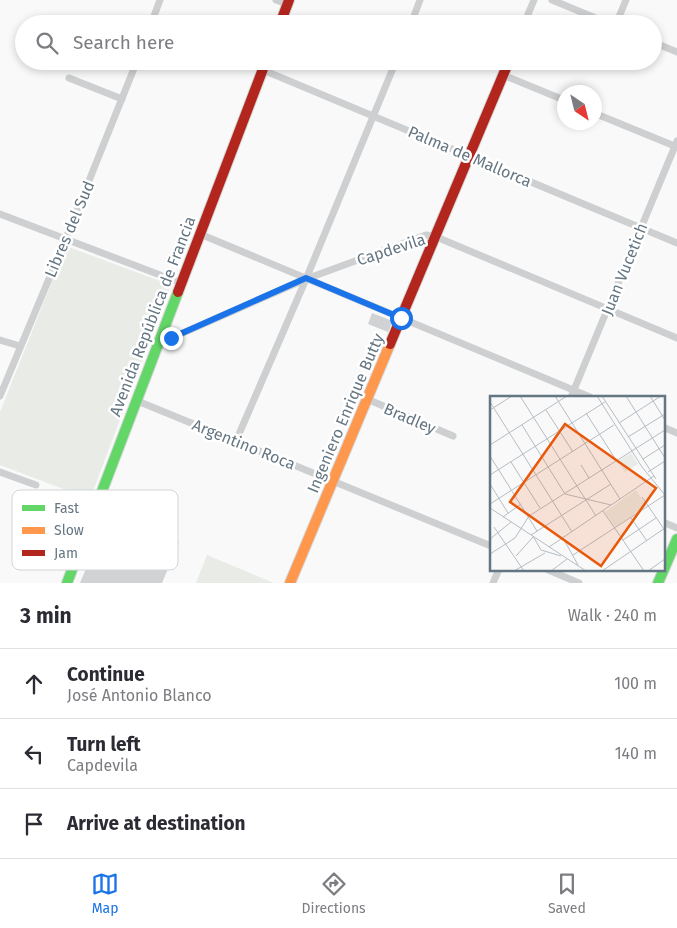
<!DOCTYPE html>
<html lang="en">
<head>
<meta charset="utf-8">
<style>
  body { margin:0; font-family:"Fira Sans",sans-serif; background:#f2f2f3; color:#2b2b33 }
  .compass { position:absolute; left:557px; top:85px; width:45px; height:45px; border-radius:50%; background:#fff; box-shadow:0 2px 8px #0003; rotate:145deg }
  .stop { position:absolute; width:15px; height:15px; margin:-11px; border:4px solid #1a73e8; border-radius:50%; background:#fff }
  .stop.end { background:#1a73e8; border-color:#fff; box-shadow:0 1px 5px #0008 }
  .list { margin:0; padding:0; list-style:none }
  h2 { display:flex; justify-content:space-between; align-items:center; height:65px; margin:0; padding:0 20px; font-size:21px }
  h2 small { font-size:16px; font-weight:400; color:#7c7c81 }
  .list li { display:grid; grid-template-columns:32px 1fr auto; gap:15px; align-items:center; box-sizing:border-box; height:70px; padding:0 20px; border-top:1px solid #e1e1e2 }
  .list b { display:block; font-size:19px; white-space:nowrap }
  .list p { margin:0; font-size:16px; white-space:nowrap; color:#7c7c81 }
  .list em { font-size:16px; font-style:normal; color:#7c7c81 }
  .icon { flex:none; width:28px; height:28px; fill:none; stroke:currentColor; stroke-width:2; stroke-linecap:round; stroke-linejoin:round }
  .map { position:relative; flex:none; width:677px; height:583px; overflow:hidden }
  .search { position:absolute; background:#fff; box-shadow:0 2px 8px #0003; left:15px; right:15px; top:15px; height:55px; display:flex; align-items:center; gap:12px; box-sizing:border-box; padding:0 18px; border-radius:28px; color:#7c7c81; font-size:19px }
  .sheet { height:275px; background:#fff }
  nav { display:flex; justify-content:space-around; align-items:center; box-sizing:border-box; height:70px; border-top:1px solid #e1e1e2; background:#fff; font-size:14px; color:#7c7c81 }
  nav a { display:grid; justify-items:center; gap:2px }
  nav .on { color:#1a73e8 }
  .map>svg:first-child { display:block }
</style>
</head>
<body>
<div class="map">
<svg width="677" height="583" viewBox="0 0 677 583">
  <rect width="100%" height="100%" fill="#f9f9f9"/>
  <!-- green -->
  <g fill="#e8ebe6">
    <path d="M66,246L171,285L90,499L0,465V412Z"/>
    <path d="M207,555L274,583H196Z"/>
  </g>
  <!-- building -->
  <g fill="#d0d2d3">
    <path d="M372,313L390,320L391,325L388,332L368,324Z"/>
    <path d="M109,514L179,543L162,583H80Z"/>
  </g>
  <g fill="none" stroke-linecap="round" stroke-linejoin="round">
    <defs>
      <g id="fast">
        <path d="M67,583L178,292"/>
        <path d="M658,583L677,539"/>
      </g>
      <path id="slow" d="M290,583L390,344"/>
      <g id="jam">
        <path d="M280,24L289,0"/>
        <path d="M178,292L266,61"/>
        <path d="M390,344L509,61"/>
      </g>
    </defs>
    <!-- fast casing -->
    <use href="#fast" stroke="#d5d6d7" stroke-width="12"/>
    <!-- slow casing -->
    <use href="#slow" stroke="#d5d6d7" stroke-width="12"/>
    <!-- jam casing -->
    <use href="#jam" stroke="#d5d6d7" stroke-width="12"/>
    <!-- street -->
    <g stroke="#cecfd0" stroke-width="7">
      <path d="M276,0L287,4"/>
      <path d="M552,0L610,24"/>
      <path d="M151,24L160,0"/>
      <path d="M411,24L420,0"/>
      <path d="M524,24L534,0"/>
      <path d="M616,24L626,0"/>
      <path d="M653,42L677,52"/>
      <path d="M263,70L677,243"/>
      <path d="M503,75L564,100"/>
      <path d="M69,78L122,99"/>
      <path d="M594,113L677,147"/>
      <path d="M0,214L181,283"/>
      <path d="M200,234L590,397"/>
      <path d="M0,340L20,346"/>
      <path d="M161,340L176,336L306,279L426,235L434,236L677,338"/>
      <path d="M0,396L66,238L137,61"/>
      <path d="M571,397L677,141"/>
      <path d="M367,399L453,436"/>
      <path d="M135,400L491,546"/>
      <path d="M663,427L677,433"/>
      <path d="M236,441L306,279L396,61"/>
      <path d="M0,472L36,485"/>
      <path d="M663,522L677,528"/>
      <path d="M546,569L579,583"/>
      <path d="M493,583L499,569"/>
    </g>
    <!-- fast -->
    <use href="#fast" stroke="#63d668" stroke-width="10"/>
    <!-- slow -->
    <use href="#slow" stroke="#ff974d" stroke-width="10"/>
    <!-- jam -->
    <use href="#jam" stroke="#b3261e" stroke-width="10"/>
  </g>
  <g fill="none" stroke-linecap="round" stroke-linejoin="round">
    <!-- route -->
    <path stroke="#1a73e8" stroke-width="6" d="M171,338L306,278L401,318"/>
  </g>
  <g text-anchor="middle" stroke-width="5" stroke-linejoin="round" paint-order="stroke">
    <!-- street labels -->
    <g font-size="16" fill="#657683" stroke="#fff">
      <text transform="translate(470 156) rotate(23)" y="6">Palma de Mallorca</text>
      <text transform="translate(69 229) rotate(-67)" y="6">Libres del Sud</text>
      <text transform="translate(391 249) rotate(-18)" y="6">Capdevila</text>
      <text transform="translate(624 269) rotate(-68)" y="6">Juan Vucetich</text>
      <text transform="translate(152 316) rotate(-69)" y="6">Avenida República de Francia</text>
      <text transform="translate(345 413) rotate(-67)" y="6">Ingeniero Enrique Butty</text>
      <text transform="translate(410 418) rotate(23)" y="6">Bradley</text>
      <text transform="translate(244 444) rotate(22)" y="6">Argentino Roca</text>
    </g>
  </g>
  <!-- overview -->
  <g transform="translate(490 396)">
    <rect width="175" height="175" fill="#f9f9f9"/>
    <path d="M141,57L148,68L135,76L128,65ZM146,94L156,110L125,131L115,116Z" fill="#e8ebe6"/>
    <path fill="none" stroke="#b5bdc3" stroke-width="1" d="M30,0L106,120M65,0L130,103M107,0L152,71L175,99M112,0L166,83M136,0L175,62M160,0L175,24M0,6L82,136M0,14L22,0M56,14L83,56M96,17L126,64M129,27L171,0M32,29L75,98L121,109M138,41L175,18M0,49L77,0M0,60L47,135M153,63L175,49M21,66L50,112M91,69L99,82M158,76L175,65M0,79L115,6M0,88L18,117M152,101L174,133M0,108L124,29M0,112L96,175M113,115L154,175M13,121L31,108M141,122L157,145M4,131L34,175M41,139L121,88M43,140L51,154L71,160M73,142L88,169M0,143L21,126M133,144L166,122M59,151L164,80M0,158L25,142L39,120L175,34M83,159L175,99M26,160L43,141M24,175L55,157M61,175L77,163M112,175L175,132M158,175L175,163"/>
    <path fill="#e8590c" fill-opacity="0.15" stroke="#e8590c" stroke-width="2.5" d="M75,28L166,92L111,170L20,106Z"/>
    <rect width="175" height="175" fill="none" stroke="#657683" stroke-width="2.5"/>
  </g>
  <!-- legend -->
  <rect x="12" y="490" width="166" height="80" rx="8" fill="#fff" stroke="#d1d6da" stroke-width="1"/>
  <rect x="22" y="505" width="23" height="6" fill="#63d668"/>
  <rect x="22" y="527" width="23" height="7" fill="#ff974d"/>
  <rect x="22" y="550" width="23" height="6" fill="#b3261e"/>
  <g font-size="14" fill="#657683">
    <text x="54" y="513">Fast</text>
    <text x="54" y="535">Slow</text>
    <text x="54" y="558">Jam</text>
  </g>
</svg>
<svg class="compass" viewBox="-18 -18 36 36"><path d="M0-13l5 13h-10z" fill="#e53935"/><path d="M0 13l5-13h-10z" fill="#7c7c81"/></svg>
<div class="stop" style="left:401px;top:318px"></div>
<div class="stop end" style="left:171px;top:338px"></div>
<div class="search"><svg class="icon" aria-label="search" viewBox="0 0 24 24"><circle cx="10" cy="10" r="6"/><path d="M15 15l6 6"/></svg>Search here</div>
</div>
<section class="sheet">
<h2>3 min<small>Walk · 240 m</small></h2>
<ul class="list">
<li><svg class="icon" aria-label="ahead" viewBox="0 0 24 24"><path d="M12 20V5M6 11l6-6 6 6"/></svg><div><b>Continue</b><p>José Antonio Blanco</p></div><em>100 m</em></li>
<li><svg class="icon" aria-label="left" viewBox="0 0 24 24"><path d="M17 20v-9H6M10 6l-5 5 5 5"/></svg><div><b>Turn left</b><p>Capdevila</p></div><em>140 m</em></li>
<li><svg class="icon" aria-label="arrive" viewBox="0 0 24 24"><path d="M6 21V4h12l-3 4 3 4H6"/></svg><div><b>Arrive at destination</b></div></li>
</ul>
</section>
<nav>
<a class="on"><svg class="icon" aria-label="map" viewBox="0 0 24 24"><path d="M3 6l6-2 6 2 6-2v14l-6 2-6-2-6 2zM9 4v14M15 6v14"/></svg>Map</a>
<a><svg class="icon" aria-label="directions" viewBox="0 0 24 24"><path d="M12 3l9 9-9 9-9-9zM9 14v-3h6M13 9l2 2-2 2"/></svg>Directions</a>
<a><svg class="icon" aria-label="saved" viewBox="0 0 24 24"><path d="M7 4h10v16l-5-4-5 4z"/></svg>Saved</a>
</nav>
</body>
</html>
